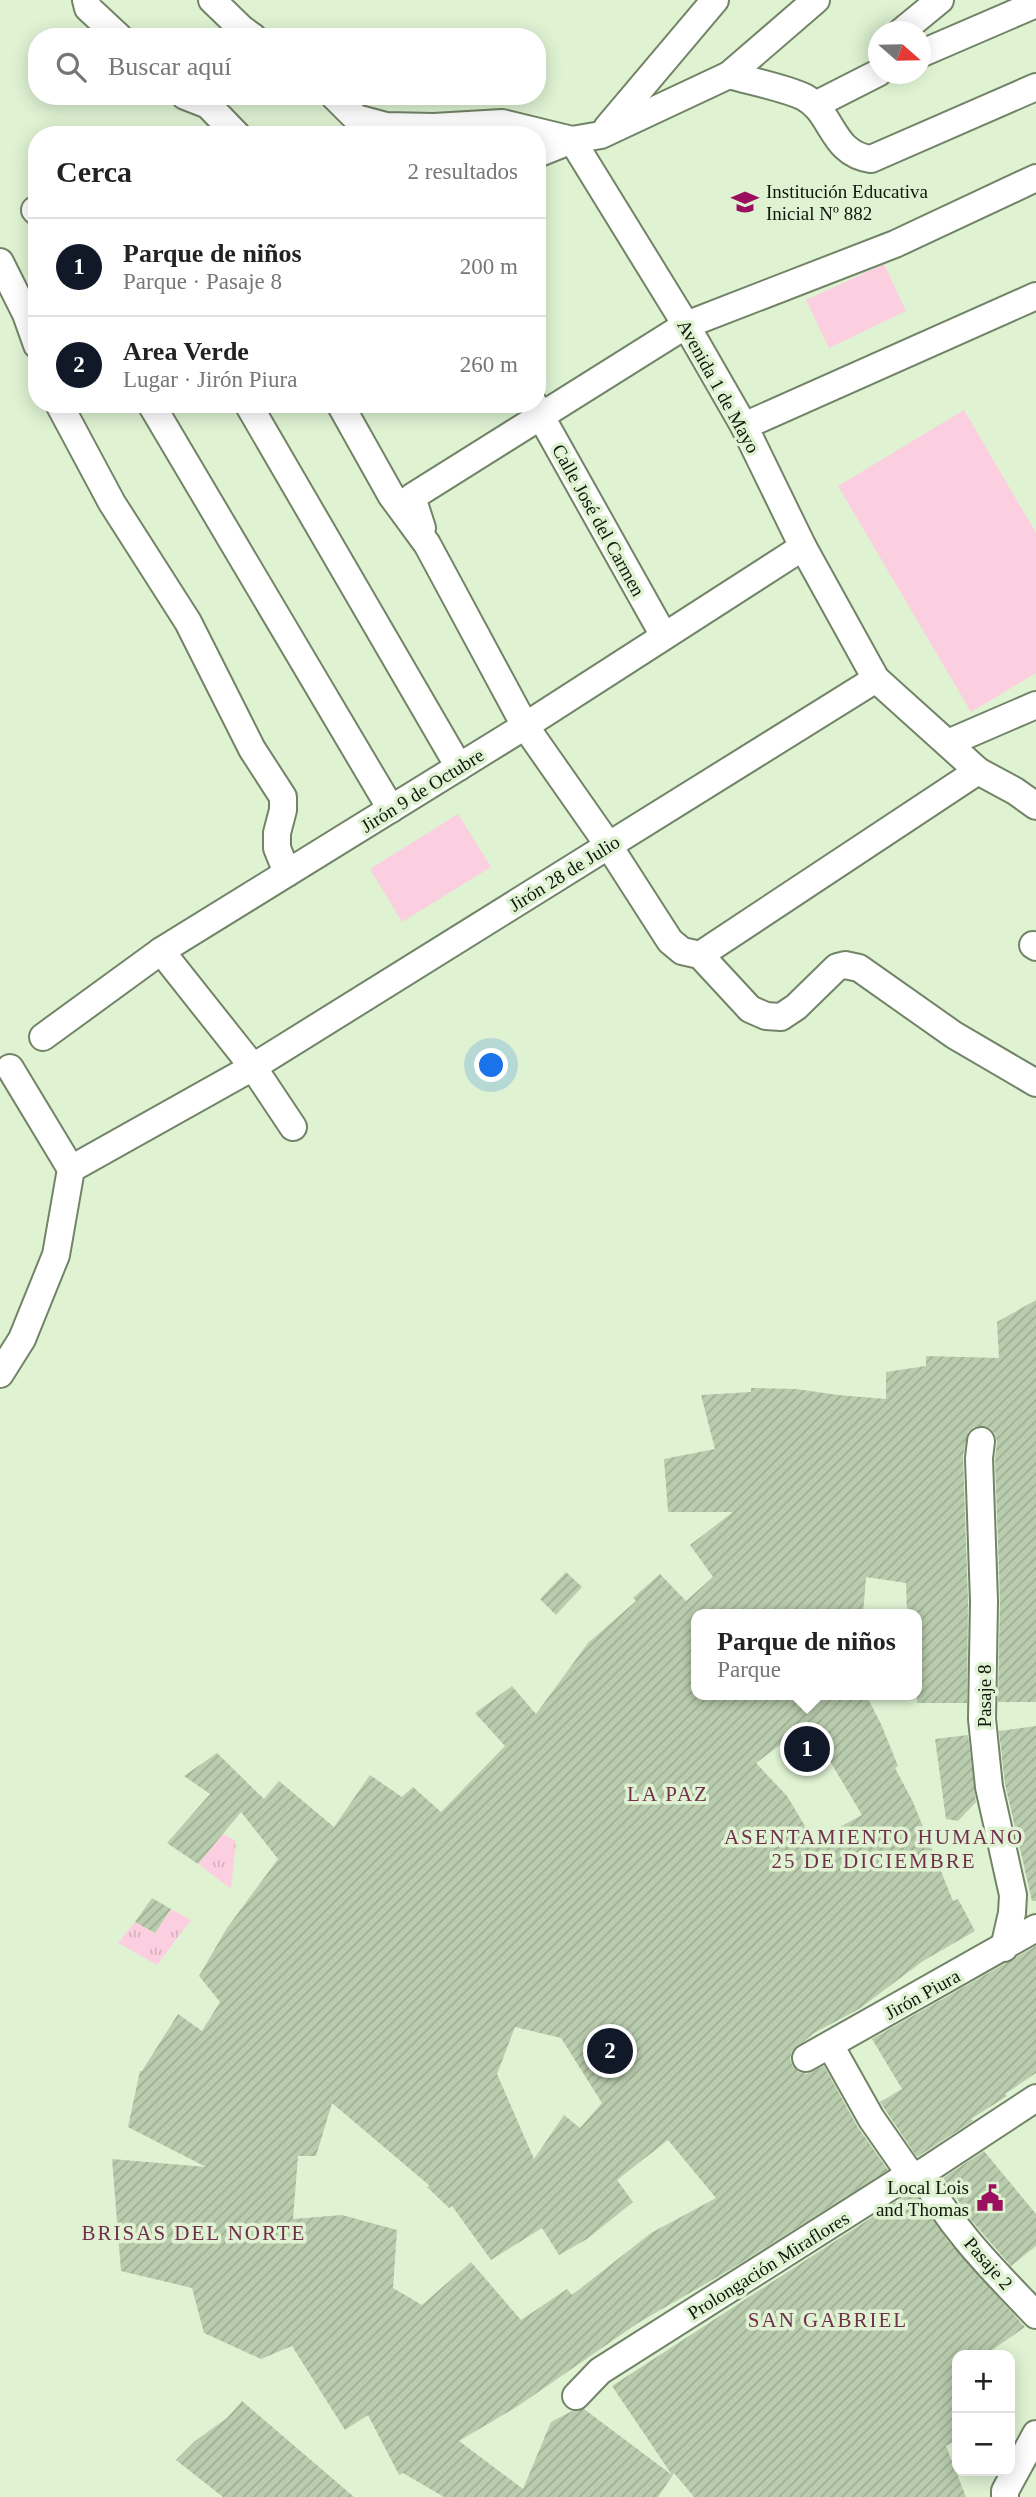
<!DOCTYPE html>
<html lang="es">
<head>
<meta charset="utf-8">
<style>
  body { margin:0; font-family:Georgia,serif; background:#f2f2f2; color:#222 }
  .controls { position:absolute; right:21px; bottom:21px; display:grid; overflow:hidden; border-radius:14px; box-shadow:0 4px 18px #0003 }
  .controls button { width:63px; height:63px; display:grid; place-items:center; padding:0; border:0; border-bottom:2px solid #e0e0e0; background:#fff; color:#222; font:35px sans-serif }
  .compass { position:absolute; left:868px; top:21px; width:63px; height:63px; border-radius:50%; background:#fff; box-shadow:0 4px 18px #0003; rotate:110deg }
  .you { position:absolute; left:492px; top:1066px; width:24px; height:24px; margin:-18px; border:5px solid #fff; border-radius:50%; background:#1a73e8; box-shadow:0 0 0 10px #1a73e833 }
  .badge { display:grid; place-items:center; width:46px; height:46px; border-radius:50%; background:#111827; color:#fff; font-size:23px; font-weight:700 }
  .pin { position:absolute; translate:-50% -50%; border:4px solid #fff; box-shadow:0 2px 7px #0006 }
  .popup { position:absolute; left:691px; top:1609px; width:231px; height:91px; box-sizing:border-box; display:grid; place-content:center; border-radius:14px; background:#fff; filter:drop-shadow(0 2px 5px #0005); font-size:23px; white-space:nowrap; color:#767676 }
  .popup b { font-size:26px; color:#222 }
  .popup::after { content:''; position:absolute; left:50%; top:100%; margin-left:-14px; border:14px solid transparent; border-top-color:#fff }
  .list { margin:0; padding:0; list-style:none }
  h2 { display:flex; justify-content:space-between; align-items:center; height:91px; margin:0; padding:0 28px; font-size:30px }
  h2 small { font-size:23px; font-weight:400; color:#767676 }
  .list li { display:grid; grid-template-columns:46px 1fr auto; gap:21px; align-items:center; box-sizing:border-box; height:98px; padding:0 28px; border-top:2px solid #e0e0e0 }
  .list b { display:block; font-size:26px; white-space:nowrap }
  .list p { margin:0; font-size:23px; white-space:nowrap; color:#767676 }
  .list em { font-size:23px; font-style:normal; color:#767676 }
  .icon { flex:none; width:38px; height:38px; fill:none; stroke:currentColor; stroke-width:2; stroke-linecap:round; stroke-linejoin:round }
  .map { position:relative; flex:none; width:1036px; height:2497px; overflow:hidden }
  .search { position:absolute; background:#fff; box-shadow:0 4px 18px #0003; left:28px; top:28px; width:518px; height:77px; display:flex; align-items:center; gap:18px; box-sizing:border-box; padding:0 24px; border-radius:28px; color:#767676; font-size:26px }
  .panel { position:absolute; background:#fff; box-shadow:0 4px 18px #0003; left:28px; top:126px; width:518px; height:287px; border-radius:28px }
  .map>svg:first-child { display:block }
</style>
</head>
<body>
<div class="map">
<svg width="1036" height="2497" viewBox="0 0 1036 2497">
  <defs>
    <pattern id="grass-tufts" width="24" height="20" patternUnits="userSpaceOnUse" patternTransform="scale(1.75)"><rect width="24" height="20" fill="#fccfe0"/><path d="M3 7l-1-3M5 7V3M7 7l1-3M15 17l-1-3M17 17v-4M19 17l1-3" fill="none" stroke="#d7b1bf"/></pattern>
    <pattern id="park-crowns" width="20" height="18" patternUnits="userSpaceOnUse" patternTransform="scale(1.75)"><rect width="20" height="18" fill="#fccfe0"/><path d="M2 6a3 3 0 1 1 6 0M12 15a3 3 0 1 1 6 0" fill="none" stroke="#d7b1bf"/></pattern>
    <pattern id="building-hatch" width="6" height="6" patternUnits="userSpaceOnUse" patternTransform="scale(1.75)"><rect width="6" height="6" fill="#b9ccad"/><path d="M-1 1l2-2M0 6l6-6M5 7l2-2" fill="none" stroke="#9eae94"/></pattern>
  </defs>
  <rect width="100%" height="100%" fill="#dff3d3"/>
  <!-- grass -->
  <g fill="url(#grass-tufts)">
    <path d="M223,1834L236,1841L231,1889L198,1864Z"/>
    <path d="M171,1909L191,1920L157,1965L118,1943L135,1922L155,1933Z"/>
  </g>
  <!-- park -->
  <path fill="url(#park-crowns)" d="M808,1724L827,1754L801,1773L787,1744Z"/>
  <!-- pitch -->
  <g fill="#fccfe0">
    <path d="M884,264L906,311L829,348L806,300Z"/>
    <path d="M964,410L1036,533V673L971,712L838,486Z"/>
    <path d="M458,814L491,867L402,922L370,869Z"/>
  </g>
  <!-- building -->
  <g fill="url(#building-hatch)" fill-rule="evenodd">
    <path d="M1036,1300V1702H998L1000,1600L995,1459L997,1442L995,1434L990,1428L984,1426L974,1427L968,1432L963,1456L968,1601L967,1703H917V1614H907L906,1583L866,1577L863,1614H697V1695H866L881,1724L898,1766L895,1768L913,1802L953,1901L958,1899L975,1931L923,1961L859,2009L814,2033L792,2051L790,2059L792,2065L799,2072L807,2074L824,2066L857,2126L888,2170L731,2269L638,2323L518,2406L459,2441L523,2489L551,2422L572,2411L584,2409L672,2475L612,2386L914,2190L947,2240L1025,2327L985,2355H957V2440L946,2446L966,2497H694L674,2473L658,2497H444L403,2473L399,2475L368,2415L345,2430L292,2346L261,2359L204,2333L192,2288L121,2271L112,2159L206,2167L128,2127L140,2071H142L178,2014L202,2031L220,2002L199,1976L227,1928L278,1859L241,1812L198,1864L167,1843L210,1794L184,1776L217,1753L264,1799L279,1781L334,1827L370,1775L402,1797L413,1787L441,1812L505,1746L475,1713L512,1686L536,1714L588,1643L636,1601L633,1598L660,1574L686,1601L713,1577L690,1545L733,1512H668L664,1459L715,1449L701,1395L751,1392V1388L796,1389L838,1395L886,1399V1372L926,1366V1356L999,1358L997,1322ZM808,1724L862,1815L814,1841L787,1796L756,1763ZM515,2027L561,2038L602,2103L580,2128L564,2115L534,2159L497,2074ZM332,2103L430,2186L427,2187L449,2208L452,2206L491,2260L542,2228L559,2255L587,2239L633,2202L617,2180L668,2140L716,2198L651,2233L572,2295L567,2289L521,2320L471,2262L422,2305L393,2288L397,2230L342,2215L293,2219L298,2156H316Z"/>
    <path d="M566,1572L582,1587L556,1615L540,1599Z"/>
    <path d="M1036,1726V1901H1032L1005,1784L999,1731Z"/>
    <path d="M968,1735L976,1802L958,1821L946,1819L935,1739Z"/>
    <path d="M152,1898L171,1909L155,1933L135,1922Z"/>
    <path d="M1036,1946V2073L1005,2094L1007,2096L971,2119L973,2121L917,2157L880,2102L902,2089L872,2039Z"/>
    <path d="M984,2151L1036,2214V2246L1011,2266L972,2221L943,2178Z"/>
    <path d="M242,2401L354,2497H223L176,2460L195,2441L227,2418Z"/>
  </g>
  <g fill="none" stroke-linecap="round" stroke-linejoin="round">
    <defs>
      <g id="minor">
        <path d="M86,0L88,8L119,37"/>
        <path d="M212,0L242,29L253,37"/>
        <path d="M901,32L940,0"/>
        <path d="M920,54L1036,4"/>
        <path d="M729,75L816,0"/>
        <path d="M185,96L208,105L237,135"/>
        <path d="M334,96L356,118L386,126L434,127L502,123L572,140L686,325L744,426L803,547L876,679L978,771L1015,791L1036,806"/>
        <path d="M815,105L878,73"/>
        <path d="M607,128L715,0"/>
        <path d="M537,154L572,140L601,135L729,75C750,81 786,88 804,97C833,112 831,154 871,159L1036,87"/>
        <path d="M35,210L37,212"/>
        <path d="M0,262L26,314L37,345"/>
        <path d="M59,404L112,503L188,622L252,749L283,797V810L277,833V848L287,873"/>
        <path d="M151,404L391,809"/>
        <path d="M248,404L459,767"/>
        <path d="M340,404L391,495L427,544L525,726L609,846L670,941L682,951L700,955L978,771"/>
        <path d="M534,404L664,636"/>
        <path d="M744,426L1036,296"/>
        <path d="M422,528L412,497L686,325L895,244L1036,178"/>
        <path d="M948,743L1036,705"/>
        <path d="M1033,945L1036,947"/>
        <path d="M161,951L253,1067L293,1127"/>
        <path d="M700,955L750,1009L766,1016L781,1017L796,1007L837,967L845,965L859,968L954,1035L1036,1083"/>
        <path d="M43,1037L161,951L525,726L803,547"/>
        <path d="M10,1068L71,1169"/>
        <path d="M0,1374L22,1339L56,1255L71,1169L253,1067L876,679"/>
        <path d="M981,1441L979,1458L984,1601L982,1719L989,1787L1013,1895L1012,1913L1004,1948"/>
        <path d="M830,2045L871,2118L910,2174"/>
        <path d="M806,2058L1036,1928"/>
        <path d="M922,2173C949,2227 995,2272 1036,2315"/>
        <path d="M576,2396L600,2371L910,2174L922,2173L1036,2098"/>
        <path d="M1005,2497V2491L1036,2434"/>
      </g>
    </defs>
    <!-- minor casing -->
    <use href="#minor" stroke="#728467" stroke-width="30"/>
    <!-- minor -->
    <use href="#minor" stroke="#fff" stroke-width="26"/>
  </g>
  <!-- icons -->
  <defs>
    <symbol id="school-bare" viewBox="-9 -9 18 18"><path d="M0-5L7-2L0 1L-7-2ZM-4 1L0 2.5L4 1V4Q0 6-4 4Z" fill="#9b0f5e" stroke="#dff3d3" stroke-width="2.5" paint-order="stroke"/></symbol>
    <symbol id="civic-bare" viewBox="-9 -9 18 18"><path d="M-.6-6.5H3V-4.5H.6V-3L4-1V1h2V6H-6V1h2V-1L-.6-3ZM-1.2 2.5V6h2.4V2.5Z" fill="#9b0f5e" stroke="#dff3d3" stroke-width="2.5" paint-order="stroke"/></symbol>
  </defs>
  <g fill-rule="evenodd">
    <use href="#school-bare" x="726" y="183" width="38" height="38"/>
    <use href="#civic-bare" x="971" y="2179" width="38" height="38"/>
  </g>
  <g text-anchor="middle" stroke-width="7" stroke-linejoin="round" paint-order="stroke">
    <!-- poi labels -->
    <g font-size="19" fill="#10170c" stroke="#dff3d3" text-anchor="start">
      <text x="766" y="198">Institución Educativa<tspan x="766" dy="22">Inicial Nº 882</tspan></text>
      <text x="969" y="2194" text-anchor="end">Local Lois<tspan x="969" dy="22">and Thomas</tspan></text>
    </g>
    <!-- street labels -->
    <g font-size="19" fill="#10170c" stroke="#dff3d3">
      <text transform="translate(719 386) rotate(61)" y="7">Avenida 1 de Mayo</text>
      <text transform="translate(599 520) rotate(61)" y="7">Calle José del Carmen</text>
      <text transform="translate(422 790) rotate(-32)" y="7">Jirón 9 de Octubre</text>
      <text transform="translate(564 873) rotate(-32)" y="7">Jirón 28 de Julio</text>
      <text transform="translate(984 1696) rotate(-90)" y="7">Pasaje 8</text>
      <text transform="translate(922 1994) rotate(-29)" y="7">Jirón Piura</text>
      <text transform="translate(989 2263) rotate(49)" y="7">Pasaje 2</text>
      <text transform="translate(768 2265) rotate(-32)" y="7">Prolongación Miraflores</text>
    </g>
    <!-- neighbourhood labels -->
    <g font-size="21" letter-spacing="2" fill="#72304e" stroke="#dff3d3">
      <text x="668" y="1801">LA PAZ</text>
      <text x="874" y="1844">ASENTAMIENTO HUMANO<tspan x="874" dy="24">25 DE DICIEMBRE</tspan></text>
      <text x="194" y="2240">BRISAS DEL NORTE</text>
      <text x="828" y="2327">SAN GABRIEL</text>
    </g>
  </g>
</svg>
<div class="controls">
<button>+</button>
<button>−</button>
</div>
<svg class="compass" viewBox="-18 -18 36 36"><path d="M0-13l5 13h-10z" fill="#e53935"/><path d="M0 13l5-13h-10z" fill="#767676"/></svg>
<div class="you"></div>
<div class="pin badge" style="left:807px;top:1749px">1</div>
<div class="popup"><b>Parque de niños</b>Parque</div>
<div class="pin badge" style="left:610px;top:2051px">2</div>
<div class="search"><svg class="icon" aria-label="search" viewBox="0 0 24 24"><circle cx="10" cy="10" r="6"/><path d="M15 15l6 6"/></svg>Buscar aquí</div>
<section class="panel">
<h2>Cerca<small>2 resultados</small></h2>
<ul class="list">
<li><span class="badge">1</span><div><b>Parque de niños</b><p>Parque · Pasaje 8</p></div><em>200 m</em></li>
<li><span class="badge">2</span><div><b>Area Verde</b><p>Lugar · Jirón Piura</p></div><em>260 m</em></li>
</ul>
</section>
</div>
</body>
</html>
